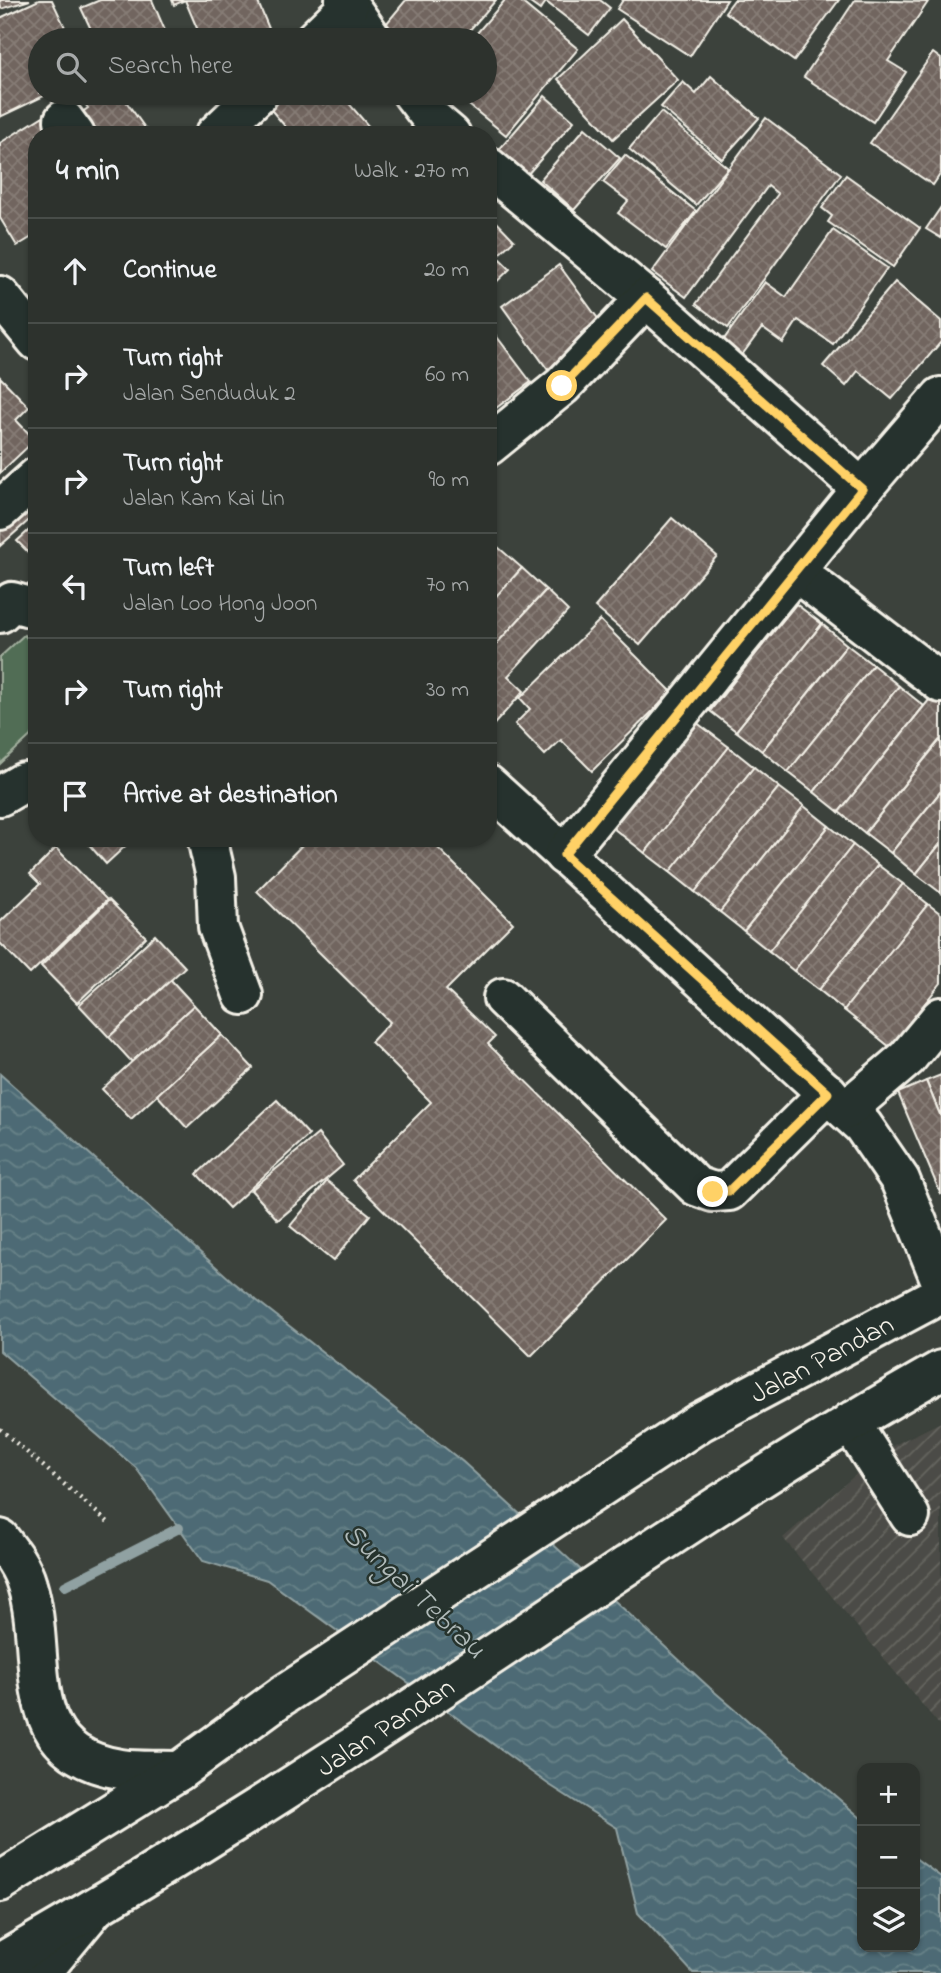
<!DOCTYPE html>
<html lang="en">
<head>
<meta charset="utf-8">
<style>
  body { margin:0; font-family:"Indie Flower",sans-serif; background:#393e39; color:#f1f3f6 }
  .controls { position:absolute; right:21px; bottom:21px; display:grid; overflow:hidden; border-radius:14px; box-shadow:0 2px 5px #0004 }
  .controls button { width:63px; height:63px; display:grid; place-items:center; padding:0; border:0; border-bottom:2px solid #484d49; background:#2d322d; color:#f1f3f6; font:35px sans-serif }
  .stop { position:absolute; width:21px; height:21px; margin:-16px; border:5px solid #ffd166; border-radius:50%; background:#fff }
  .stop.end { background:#ffd166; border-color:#fff; box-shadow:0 2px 7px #0008 }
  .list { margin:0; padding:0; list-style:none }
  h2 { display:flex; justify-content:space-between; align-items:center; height:91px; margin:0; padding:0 28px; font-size:30px }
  h2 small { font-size:23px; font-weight:400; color:#a7aaaa }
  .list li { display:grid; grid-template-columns:46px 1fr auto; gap:21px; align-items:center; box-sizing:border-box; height:105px; padding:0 28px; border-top:2px solid #484d49 }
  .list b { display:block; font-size:26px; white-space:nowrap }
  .list p { margin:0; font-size:23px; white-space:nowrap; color:#a7aaaa }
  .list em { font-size:23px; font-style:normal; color:#a7aaaa }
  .icon { flex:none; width:38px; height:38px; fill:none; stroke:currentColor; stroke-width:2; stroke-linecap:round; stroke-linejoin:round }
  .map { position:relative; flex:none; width:941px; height:1973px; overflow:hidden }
  .search { position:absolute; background:#2d322d; box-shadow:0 2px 5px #0004; left:28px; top:28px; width:469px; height:77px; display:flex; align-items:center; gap:18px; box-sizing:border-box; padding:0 24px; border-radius:38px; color:#a7aaaa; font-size:26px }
  .panel { position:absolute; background:#2d322d; box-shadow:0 2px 5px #0004; left:28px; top:126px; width:469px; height:721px; border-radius:28px }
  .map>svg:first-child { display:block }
</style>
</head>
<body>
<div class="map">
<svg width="941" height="1973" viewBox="0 0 941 1973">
  <defs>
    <pattern id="industrial-furrows" width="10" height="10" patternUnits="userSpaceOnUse" patternTransform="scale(1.75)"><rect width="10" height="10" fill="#4c4c46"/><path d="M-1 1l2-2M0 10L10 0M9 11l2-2" fill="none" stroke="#666661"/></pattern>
    <pattern id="water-waves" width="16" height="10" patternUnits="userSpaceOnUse" patternTransform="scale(1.75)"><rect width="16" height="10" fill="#4d6b74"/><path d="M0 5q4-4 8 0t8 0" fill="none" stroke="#678188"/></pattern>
    <pattern id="building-cross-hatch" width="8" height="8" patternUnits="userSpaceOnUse" patternTransform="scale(1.75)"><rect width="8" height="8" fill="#71655e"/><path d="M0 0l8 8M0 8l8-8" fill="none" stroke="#867c75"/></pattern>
  </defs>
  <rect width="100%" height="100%" fill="#3c423c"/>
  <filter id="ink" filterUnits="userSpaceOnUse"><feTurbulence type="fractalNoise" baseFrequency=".0143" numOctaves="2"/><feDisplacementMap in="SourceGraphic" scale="14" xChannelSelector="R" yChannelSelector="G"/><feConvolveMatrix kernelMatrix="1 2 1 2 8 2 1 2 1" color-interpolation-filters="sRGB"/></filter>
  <g filter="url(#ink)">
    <!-- industrial -->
    <path fill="url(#industrial-furrows)" d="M941,1422V1727L783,1538L884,1450Z"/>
    <!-- green -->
    <path fill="#516d55" stroke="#a2af9e" stroke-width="2" d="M24,635L37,649V730L0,764V657Z"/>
    <!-- water -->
    <path fill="url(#water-waves)" stroke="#90a1a2" stroke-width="2" d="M0,1074L232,1281L463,1462L710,1688L862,1819V1947H915V1858L941,1877V1973H693L638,1913L617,1828L548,1784L267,1580L203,1561L136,1468L0,1351Z"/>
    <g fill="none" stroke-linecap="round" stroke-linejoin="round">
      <!-- stream -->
      <path stroke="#90a1a2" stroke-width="10" d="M65,1586L179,1528"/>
    </g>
    <!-- building -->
    <g fill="url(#building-cross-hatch)" stroke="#f4f1e8" stroke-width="2">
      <path d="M0,0H30L1,9Z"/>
      <path d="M39,0H52L71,40H40V93H50L0,117V18Z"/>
      <path d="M100,0H152L169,40H96L81,8Z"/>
      <path d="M172,0H257L270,31L248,40H202L185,0L174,5Z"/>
      <path d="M406,0H496L461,40H394L381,30Z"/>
      <path d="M505,0H519L578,49L506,135L454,93H485V40H471Z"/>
      <path d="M526,0H600L610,8L589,35L546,2L540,10Z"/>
      <path d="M623,0H727L690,56L617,9Z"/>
      <path d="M734,0H839L794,61L725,12Z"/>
      <path d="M855,0L928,2L888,61L906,72L873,122L804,77Z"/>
      <path d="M622,19L678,80L613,139L558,79Z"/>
      <path d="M933,53L941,59V173L933,185L870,143Z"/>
      <path d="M711,76L759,118L722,159L661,107L683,82L696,94Z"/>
      <path d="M88,93H120L150,135H83L72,119L88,108L81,98Z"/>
      <path d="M281,93H314L323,104L340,93L376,135H287L290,132L267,105Z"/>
      <path d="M545,96L574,121L527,175L498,151Z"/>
      <path d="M661,112L728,168L696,205L629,149Z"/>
      <path d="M45,115L57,135H37V234L17,246L0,218V143Z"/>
      <path d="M766,118L841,174L728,328L696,304L778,194L768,186L686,297L652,272Z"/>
      <path d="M585,128L620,158L574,210L540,180Z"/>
      <path d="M625,155L696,211L666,249L618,213L628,201L603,182Z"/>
      <path d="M846,175L920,228L893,267L828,222L832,216L822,208Z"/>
      <path d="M941,207V238L926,229Z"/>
      <path d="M488,213L514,240L497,256L510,269L488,290Z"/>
      <path d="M833,230L887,268L833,344L798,320L783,343L762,328L742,355L722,342L765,282L786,297Z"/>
      <path d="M559,265L599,320L581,333L587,342L548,370L502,306Z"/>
      <path d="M895,282L941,321V342L892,399L858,371L846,386L823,366Z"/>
      <path d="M488,325L531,382L488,414Z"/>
      <path d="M0,377L29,407L16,420L35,440L0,473Z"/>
      <path d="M37,488V513L0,546V521Z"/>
      <path d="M672,518L717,556L640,645L595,607Z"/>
      <path d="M37,523V561L17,541Z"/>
      <path d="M491,541L522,568L488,605V545Z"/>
      <path d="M522,568L546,590L488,653V605Z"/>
      <path d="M546,590L568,611L508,676L524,691L488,731V653Z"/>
      <path d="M796,604L822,624L736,731L710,711Z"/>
      <path d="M600,620L672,692L592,771L561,740L545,755L515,724L530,709L520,698Z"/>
      <path d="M822,624L847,645L762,751L736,731Z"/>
      <path d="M847,645L873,665L788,772L762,751Z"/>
      <path d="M873,665L899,686L814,792L788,772Z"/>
      <path d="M899,686L924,706L839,812L814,792Z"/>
      <path d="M933,695L941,702V738L865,833L839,812Z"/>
      <path d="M688,716L729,747L645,853L604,821Z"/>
      <path d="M941,739V791L891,853L865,833Z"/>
      <path d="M729,747L754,767L670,872L645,853Z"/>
      <path d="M754,767L779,787L695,892L670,872Z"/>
      <path d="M779,787L804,806L720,912L695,892Z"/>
      <path d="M941,791V843L916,874L891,853Z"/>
      <path d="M804,806L829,826L744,931L720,912Z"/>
      <path d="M829,826L853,845L769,951L744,931Z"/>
      <path d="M87,838H134L106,864L85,840Z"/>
      <path d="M309,838H428L513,923L446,990L495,1037L488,1044L666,1220L531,1356L353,1180L431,1102L371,1042L390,1022L257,891Z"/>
      <path d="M941,843V893L916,874Z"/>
      <path d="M853,845L878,865L794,971L769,951Z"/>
      <path d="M56,848L107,900L30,974L0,943V922L40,884L30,874Z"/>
      <path d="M878,865L903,884L819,990L794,971Z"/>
      <path d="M903,884L928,904L844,1010L819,990Z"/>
      <path d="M109,900L146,937L77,1003L41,966Z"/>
      <path d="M928,904L941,914V983L890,1047L844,1010Z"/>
      <path d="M155,935L185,967L109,1037L79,1005Z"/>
      <path d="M171,980L194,1005L132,1062L109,1037Z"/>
      <path d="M194,1005L222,1035L131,1119L102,1089Z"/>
      <path d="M222,1035L253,1068L187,1128L157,1095Z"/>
      <path d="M941,1075V1117L926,1081Z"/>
      <path d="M926,1081L941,1117V1195L898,1093Z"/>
      <path d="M277,1100L309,1135L229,1208L197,1174Z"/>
      <path d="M318,1134L343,1165L278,1220L251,1190Z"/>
      <path d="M327,1181L370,1215L333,1261L290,1226Z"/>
    </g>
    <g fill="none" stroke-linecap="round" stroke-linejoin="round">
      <defs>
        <g id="minor">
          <path d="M345,0L373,40"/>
          <path d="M314,40L348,7"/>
          <path d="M412,93L431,118L451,135"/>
          <path d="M64,120L75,135"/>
          <path d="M215,135L259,93"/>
          <path d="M488,167L646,298L862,489"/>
          <path d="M0,296L37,341"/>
          <path d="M488,446L562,386L646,298"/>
          <path d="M0,510L37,477"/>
          <path d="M796,572L941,683"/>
          <path d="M0,613L12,602L37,609"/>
          <path d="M488,785L863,1126L900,1180L941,1281"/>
          <path d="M0,796L24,782H37"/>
          <path d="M207,838L216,877L218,927L243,995"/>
          <path d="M564,855L862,489L941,397"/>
          <path d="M503,998L696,1186L713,1192L729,1191L828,1093"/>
          <path d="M846,1110L907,1058L941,1017"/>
          <path d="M850,1422L910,1516"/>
          <path d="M0,1539C11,1553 22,1567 27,1585C49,1656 14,1752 120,1769C139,1772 160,1770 179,1771"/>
          <path d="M41,1973L93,1910"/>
        </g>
        <g id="highway">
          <path id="s1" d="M0,1882L179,1771L282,1696L700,1422L941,1294"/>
          <path id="s2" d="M0,1963C111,1899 221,1832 329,1762C533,1632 729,1489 941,1370"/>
        </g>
      </defs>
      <!-- minor casing -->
      <use href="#minor" stroke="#f4f1e8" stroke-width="44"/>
      <!-- highway casing -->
      <use href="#highway" stroke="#f4f1e8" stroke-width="44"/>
      <!-- path -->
      <path stroke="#f4f1e8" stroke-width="4.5" stroke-dasharray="2 5" stroke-linecap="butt" d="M0,1429L108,1522"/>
      <!-- minor -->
      <use href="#minor" stroke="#26332d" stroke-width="38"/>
      <!-- highway -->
      <use href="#highway" stroke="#26332d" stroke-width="38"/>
    </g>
  </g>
  <g fill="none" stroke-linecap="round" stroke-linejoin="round" filter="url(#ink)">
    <!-- route -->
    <path stroke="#ffd166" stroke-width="9" d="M562,386L646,298L862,489L564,855L828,1093L729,1191L713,1192"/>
  </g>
  <g text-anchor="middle" stroke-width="5" stroke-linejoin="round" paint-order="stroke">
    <!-- street labels -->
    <g font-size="28" fill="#f4f1e8" stroke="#26332d">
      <text dy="10" stroke="none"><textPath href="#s1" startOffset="975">Jalan Pandan</textPath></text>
      <text dy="10" stroke="none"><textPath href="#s2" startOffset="452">Jalan Pandan</textPath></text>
    </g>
    <!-- water labels -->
    <g font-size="30" font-style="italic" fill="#b1bbba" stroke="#26332d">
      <text transform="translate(415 1590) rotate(43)" y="10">Sungai Tebrau</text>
    </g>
  </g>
</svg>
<div class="controls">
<button>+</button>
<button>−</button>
<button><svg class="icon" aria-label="layers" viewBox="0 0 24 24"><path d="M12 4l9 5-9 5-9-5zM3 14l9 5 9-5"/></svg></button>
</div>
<div class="stop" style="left:562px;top:386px"></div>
<div class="stop end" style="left:713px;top:1192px"></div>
<div class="search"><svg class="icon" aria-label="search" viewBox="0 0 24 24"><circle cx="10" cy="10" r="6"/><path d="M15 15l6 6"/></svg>Search here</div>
<section class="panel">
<h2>4 min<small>Walk · 270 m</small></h2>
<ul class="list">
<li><svg class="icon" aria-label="ahead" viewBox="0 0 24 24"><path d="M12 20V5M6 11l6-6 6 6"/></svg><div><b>Continue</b></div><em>20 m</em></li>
<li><svg class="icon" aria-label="right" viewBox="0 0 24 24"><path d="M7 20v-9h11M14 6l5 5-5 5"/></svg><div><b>Turn right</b><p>Jalan Senduduk 2</p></div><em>60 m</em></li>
<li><svg class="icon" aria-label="right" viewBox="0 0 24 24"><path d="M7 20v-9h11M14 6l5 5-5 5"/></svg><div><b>Turn right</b><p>Jalan Kam Kai Lin</p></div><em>90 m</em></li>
<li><svg class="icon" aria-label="left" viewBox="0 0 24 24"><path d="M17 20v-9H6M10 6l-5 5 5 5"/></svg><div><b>Turn left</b><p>Jalan Loo Hong Joon</p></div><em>70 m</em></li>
<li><svg class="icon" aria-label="right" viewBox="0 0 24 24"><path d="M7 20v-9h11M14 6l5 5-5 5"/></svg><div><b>Turn right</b></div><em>30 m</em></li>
<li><svg class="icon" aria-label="arrive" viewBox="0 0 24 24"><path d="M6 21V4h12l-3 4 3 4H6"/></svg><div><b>Arrive at destination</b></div></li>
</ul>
</section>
</div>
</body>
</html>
